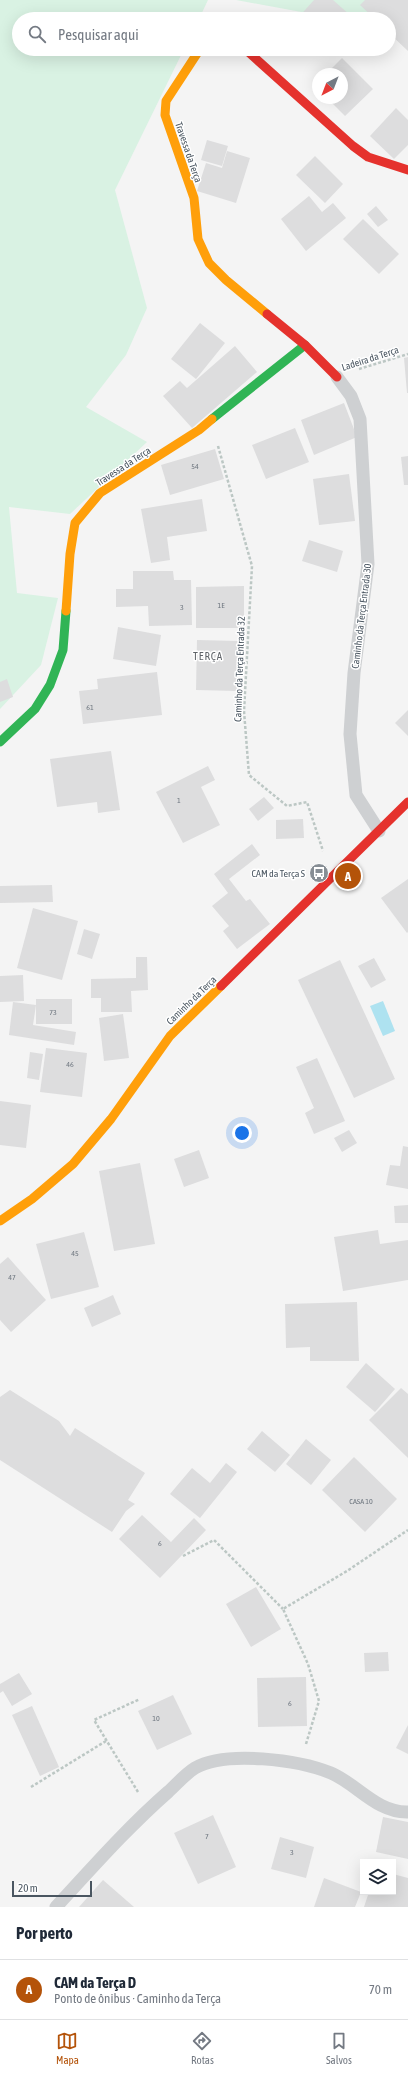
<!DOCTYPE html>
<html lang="pt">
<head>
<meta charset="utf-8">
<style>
  body { margin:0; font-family:"Asap Condensed",sans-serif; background:#f2f2f3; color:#1f2937 }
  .controls { position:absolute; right:12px; bottom:12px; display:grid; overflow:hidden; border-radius:0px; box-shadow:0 4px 16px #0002 }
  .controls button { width:36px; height:36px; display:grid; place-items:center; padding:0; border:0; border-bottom:1px solid #e0e1e3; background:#fff; color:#1f2937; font:20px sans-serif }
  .compass { position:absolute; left:312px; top:68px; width:36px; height:36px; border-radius:50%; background:#fff; box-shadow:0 4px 16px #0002; rotate:222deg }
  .scale { position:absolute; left:12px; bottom:10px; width:80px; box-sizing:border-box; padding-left:4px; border:2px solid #4a5661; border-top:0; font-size:11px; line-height:14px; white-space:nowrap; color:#4a5661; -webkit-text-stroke:3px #fff; paint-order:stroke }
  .you { position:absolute; left:242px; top:1133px; width:14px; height:14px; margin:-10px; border:3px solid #fff; border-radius:50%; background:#1a73e8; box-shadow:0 0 0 6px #1a73e833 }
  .badge { display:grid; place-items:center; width:26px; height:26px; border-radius:50%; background:#b45309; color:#fff; font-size:13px; font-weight:700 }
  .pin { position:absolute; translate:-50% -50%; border:2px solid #fff; box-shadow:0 1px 4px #0006 }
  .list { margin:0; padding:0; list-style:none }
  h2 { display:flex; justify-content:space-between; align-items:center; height:52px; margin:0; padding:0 16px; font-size:17px }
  h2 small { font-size:13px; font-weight:400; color:#747a83 }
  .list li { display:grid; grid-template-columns:26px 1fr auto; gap:12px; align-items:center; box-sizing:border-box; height:60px; padding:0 16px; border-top:1px solid #e0e1e3 }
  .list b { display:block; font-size:15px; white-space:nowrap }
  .list p { margin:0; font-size:13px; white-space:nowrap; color:#747a83 }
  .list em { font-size:13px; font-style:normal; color:#747a83 }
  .icon { flex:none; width:22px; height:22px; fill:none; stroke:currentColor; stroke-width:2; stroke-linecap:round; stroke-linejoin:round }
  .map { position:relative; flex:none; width:408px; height:1907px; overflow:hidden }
  .search { position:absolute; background:#fff; box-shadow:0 4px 16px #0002; left:12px; right:12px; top:12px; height:44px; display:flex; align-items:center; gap:10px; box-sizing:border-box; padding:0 14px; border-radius:22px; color:#747a83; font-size:15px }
  .sheet { height:112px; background:#fff }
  nav { display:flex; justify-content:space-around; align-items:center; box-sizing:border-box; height:56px; border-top:1px solid #e0e1e3; background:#fff; font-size:11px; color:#747a83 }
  nav a { display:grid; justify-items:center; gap:2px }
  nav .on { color:#b45309 }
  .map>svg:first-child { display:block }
</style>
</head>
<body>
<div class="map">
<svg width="408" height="1907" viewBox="0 0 408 1907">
  <rect width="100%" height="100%" fill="#f4f4f4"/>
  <!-- green -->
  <g fill="#d9f2e3">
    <path d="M0,0H208L199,19H19V49H184L115,190L147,308L126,355L86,407L147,442L70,514L9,507L17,593L58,598L41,665L0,709Z"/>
    <path d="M236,0H408L389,19H339Z"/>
  </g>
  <!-- water -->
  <path fill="#aee2f0" d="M383,1001L395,1031L383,1036L370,1006Z"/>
  <!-- building -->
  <g fill="#ddddde">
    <path d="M314,0H333L351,16L349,19H297Z"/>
    <path d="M365,0H408V51L389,33V19H375L360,5Z"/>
    <path d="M342,58L373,89L345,116L327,98H342V74H326Z"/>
    <path d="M396,108L408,120V145L394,159L370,136Z"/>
    <path d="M207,140L228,146L222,166L201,160Z"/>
    <path d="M227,151L250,158L236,203L197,191L206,163L222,168Z"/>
    <path d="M315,156L343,184L325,203L296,175Z"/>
    <path d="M309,196L322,212L333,203L346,218L306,251L281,219Z"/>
    <path d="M376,206L388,220L378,227L367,214Z"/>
    <path d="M363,219L399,254L379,274L343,239Z"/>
    <path d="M200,323L225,343L196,379L171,359Z"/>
    <path d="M235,346L257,372L192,428L163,396L180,381L187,388Z"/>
    <path d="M408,357V393H407L404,358Z"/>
    <path d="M344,403L357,437L314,455L301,420Z"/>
    <path d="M295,428L309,462L266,479L252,445Z"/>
    <path d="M215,449L224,479L170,495L161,465Z"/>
    <path d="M408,456V485H404L401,457Z"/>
    <path d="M349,474L355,521L319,525L313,479Z"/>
    <path d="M202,499L207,531L167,537L170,560L151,563L141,509Z"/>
    <path d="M309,540L343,551L337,572L302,561Z"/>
    <path d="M133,571H173L174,580H191L192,625L149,626L148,606L116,607V589H133Z"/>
    <path d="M244,586V628H196V587Z"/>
    <path d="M118,627L161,635L156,666L113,659Z"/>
    <path d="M197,640L238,641L237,691L196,690Z"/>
    <path d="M157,672L162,715L83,724L79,691L98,689L97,679Z"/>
    <path d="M7,679L13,697L0,702V682Z"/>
    <path d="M408,710V736L395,723Z"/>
    <path d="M111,751L120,810L98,813L97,802L57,807L50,759Z"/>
    <path d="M208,766L215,780L201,787L220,825L183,843L156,792Z"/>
    <path d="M264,797L274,808L258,821L249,809Z"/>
    <path d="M303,819L304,838L276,839V820Z"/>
    <path d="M252,844L260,855L229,879L246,901L250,899L270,924L237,949L223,931L229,926L212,906L228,893L214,874Z"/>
    <path d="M408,879V932L407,933L381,898Z"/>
    <path d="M52,885L53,902L0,903V886Z"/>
    <path d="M33,908L78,921L62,980L17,968Z"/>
    <path d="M84,929L100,934L92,959L77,954Z"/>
    <path d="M136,957H147L148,990L131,991L132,1012H101V998H91V979L136,978Z"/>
    <path d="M374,958L386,980L371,988L358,966Z"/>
    <path d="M340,960L395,1079L354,1098L298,980Z"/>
    <path d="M23,975L24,1001L0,1002V976Z"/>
    <rect x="36" y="999" width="36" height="25"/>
    <path d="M13,1002L36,1005L33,1025L76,1032L74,1045L9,1035Z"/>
    <path d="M123,1014L129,1058L104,1061L99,1018Z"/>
    <path d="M46,1048L87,1053L82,1097L40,1092Z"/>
    <path d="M30,1052L43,1054L39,1080L27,1078Z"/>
    <path d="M317,1058L345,1121L314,1134L305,1113L314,1108L296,1067Z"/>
    <path d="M0,1101L31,1105L26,1148L0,1145Z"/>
    <path d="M349,1130L357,1143L342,1152L334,1138Z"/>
    <path d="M403,1146L408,1147V1189L386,1185L390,1165L400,1166Z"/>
    <path d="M199,1150L209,1178L184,1187L174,1159Z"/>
    <path d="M140,1163L155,1244L114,1251L99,1171Z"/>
    <path d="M408,1205V1223H395L394,1206Z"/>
    <path d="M378,1230L380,1244L408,1240V1280L343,1291L334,1237Z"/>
    <path d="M84,1232L99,1287L51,1299L36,1244Z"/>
    <path d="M8,1257L46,1300L11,1332L0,1320V1264Z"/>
    <path d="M113,1295L121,1314L92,1327L84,1308Z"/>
    <path d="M357,1302L359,1361H310V1347L286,1348L285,1304Z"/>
    <path d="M366,1363L395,1389L375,1412L346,1387Z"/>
    <path d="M401,1388L408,1394V1458L369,1420Z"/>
    <path d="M10,1390L59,1421L70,1436L75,1428L145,1473L128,1500L135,1504L126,1511L112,1532L0,1460V1397Z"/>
    <path d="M262,1431L290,1455L275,1472L247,1449Z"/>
    <path d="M306,1439L331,1460L311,1485L286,1464Z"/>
    <path d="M354,1457L397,1499L365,1532L322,1490Z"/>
    <path d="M226,1463L237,1472L200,1518L170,1494L192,1468L210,1483Z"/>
    <path d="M142,1515L171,1542L194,1518L206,1530L160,1578L119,1539Z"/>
    <path d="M256,1587L281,1629L251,1647L226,1604Z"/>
    <path d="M388,1652L389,1671L365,1672L364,1653Z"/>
    <path d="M19,1673L32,1694L12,1706L3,1691L0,1693V1684Z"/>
    <path d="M306,1677L307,1726L258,1727L257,1678Z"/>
    <path d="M173,1695L192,1734L157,1750L138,1711Z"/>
    <path d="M32,1706L59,1767L40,1776L12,1715Z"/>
    <path d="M408,1725V1754L396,1748Z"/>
    <path d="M213,1815L236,1867L198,1884L174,1833Z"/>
    <path d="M383,1817L408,1822V1859L376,1852Z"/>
    <path d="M280,1837L314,1847L306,1878L271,1869Z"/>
    <path d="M393,1874L408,1878V1907H364L369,1892L384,1895L385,1892H393Z"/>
    <path d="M324,1878L361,1892L355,1907H314Z"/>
    <path d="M103,1880L134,1907H79Z"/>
  </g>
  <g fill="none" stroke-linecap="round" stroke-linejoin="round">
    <!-- path -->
    <g stroke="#bcc7c4" stroke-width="2.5" stroke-dasharray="3 2" stroke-linecap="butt">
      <path d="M359,369L408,354"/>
      <path d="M218,446L252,566L244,711L249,775L287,806L307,802L323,851"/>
      <path d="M183,1556L214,1540L283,1609"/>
      <path d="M306,1744L319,1701L308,1664L283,1609L347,1571L408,1530"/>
      <path d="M31,1787L106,1741"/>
      <path d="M138,1792L94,1720L140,1699"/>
    </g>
    <!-- lane -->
    <g stroke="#ced0d2" stroke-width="13">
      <path d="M337,377L351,396L360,419L368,564L354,673L350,734L356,795L379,831"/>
      <path d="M56,1907C92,1868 128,1827 168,1792C176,1785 185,1774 195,1768C226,1750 299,1760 331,1773C357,1784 377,1813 408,1812"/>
    </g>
    <!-- fast -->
    <g stroke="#30b455" stroke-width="9">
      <path d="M212,419L305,345"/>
      <path d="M0,742L35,709L50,685L63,650L66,611"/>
    </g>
    <!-- slow -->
    <g stroke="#ff9f0a" stroke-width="9">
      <path d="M200,49L166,101L165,115L194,198L198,239L209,263L226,280L267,314"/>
      <path d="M66,611L70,554L75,523L100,493L199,430L212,419"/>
      <path d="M0,1221L32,1199L73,1164L111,1119L170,1036L221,986"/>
    </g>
    <!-- jam -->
    <g stroke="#e5322d" stroke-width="9">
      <path d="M245,49L353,146L368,157L408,170"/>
      <path d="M267,314L305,345L337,377"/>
      <path d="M221,986L408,802"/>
    </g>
  </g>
  <!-- icons -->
  <defs>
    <symbol id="bus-disc" viewBox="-11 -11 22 22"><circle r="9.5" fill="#868d94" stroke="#fff"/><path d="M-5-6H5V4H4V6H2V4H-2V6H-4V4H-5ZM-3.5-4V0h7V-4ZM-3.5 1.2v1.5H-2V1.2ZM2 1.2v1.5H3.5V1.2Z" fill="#fff"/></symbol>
  </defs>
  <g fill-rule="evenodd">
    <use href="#bus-disc" x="308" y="862" width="22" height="22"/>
  </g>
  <g text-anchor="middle" stroke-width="3" stroke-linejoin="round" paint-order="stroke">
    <!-- number labels -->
    <g font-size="8" fill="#707881">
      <text x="195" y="469">54</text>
      <text x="221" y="608">1E</text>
      <text x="182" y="610">3</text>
      <text x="90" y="710">61</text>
      <text x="179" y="803">1</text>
      <text x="53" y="1015">73</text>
      <text x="70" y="1067">46</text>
      <text x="75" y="1256">45</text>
      <text x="12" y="1280">47</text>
      <text x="361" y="1504">CASA 10</text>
      <text x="160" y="1546">6</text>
      <text x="290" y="1706">6</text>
      <text x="156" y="1721">10</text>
      <text x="207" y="1839">7</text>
      <text x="292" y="1855">3</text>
    </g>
    <!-- street labels -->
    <g font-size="10" fill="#4a5661" stroke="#fff">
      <text transform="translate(189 152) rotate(71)" y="4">Travessa da Terça</text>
      <text transform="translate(370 358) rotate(-18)" y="4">Ladeira da Terça</text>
      <text transform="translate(123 466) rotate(-33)" y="4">Travessa da Terça</text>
      <text transform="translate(361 616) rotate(-83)" y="4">Caminho da Terça Entrada 30</text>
      <text transform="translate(239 669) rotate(-88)" y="4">Caminho da Terça Entrada 32</text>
      <text transform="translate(191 1000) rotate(-44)" y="4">Caminho da Terça</text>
    </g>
    <!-- poi labels -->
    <g font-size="10" fill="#4a5661" stroke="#fff" text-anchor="end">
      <text x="305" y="877">CAM da Terça S</text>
    </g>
    <!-- neighbourhood labels -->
    <g font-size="11" letter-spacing="1" fill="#5f6368" stroke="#fff">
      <text x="208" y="660">TERÇA</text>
    </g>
  </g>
</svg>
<div class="controls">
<button><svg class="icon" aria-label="layers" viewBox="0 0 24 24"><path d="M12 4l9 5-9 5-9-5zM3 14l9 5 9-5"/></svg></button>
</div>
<svg class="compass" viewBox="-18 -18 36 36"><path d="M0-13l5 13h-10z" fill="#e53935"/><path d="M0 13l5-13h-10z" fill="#747a83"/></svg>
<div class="scale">20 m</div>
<div class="you"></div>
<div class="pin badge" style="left:348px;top:876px">A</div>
<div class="search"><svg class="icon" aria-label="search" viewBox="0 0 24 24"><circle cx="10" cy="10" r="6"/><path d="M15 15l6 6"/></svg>Pesquisar aqui</div>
</div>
<section class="sheet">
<h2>Por perto<small></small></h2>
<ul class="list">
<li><span class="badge">A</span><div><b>CAM da Terça D</b><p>Ponto de ônibus · Caminho da Terça</p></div><em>70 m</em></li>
</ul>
</section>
<nav>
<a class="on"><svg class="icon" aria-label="map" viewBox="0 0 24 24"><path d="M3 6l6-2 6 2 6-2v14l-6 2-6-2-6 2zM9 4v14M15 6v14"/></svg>Mapa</a>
<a><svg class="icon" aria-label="directions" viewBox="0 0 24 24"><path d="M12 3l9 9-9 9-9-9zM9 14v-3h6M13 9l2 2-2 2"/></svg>Rotas</a>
<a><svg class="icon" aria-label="saved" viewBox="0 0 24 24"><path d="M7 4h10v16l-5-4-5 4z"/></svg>Salvos</a>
</nav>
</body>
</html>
